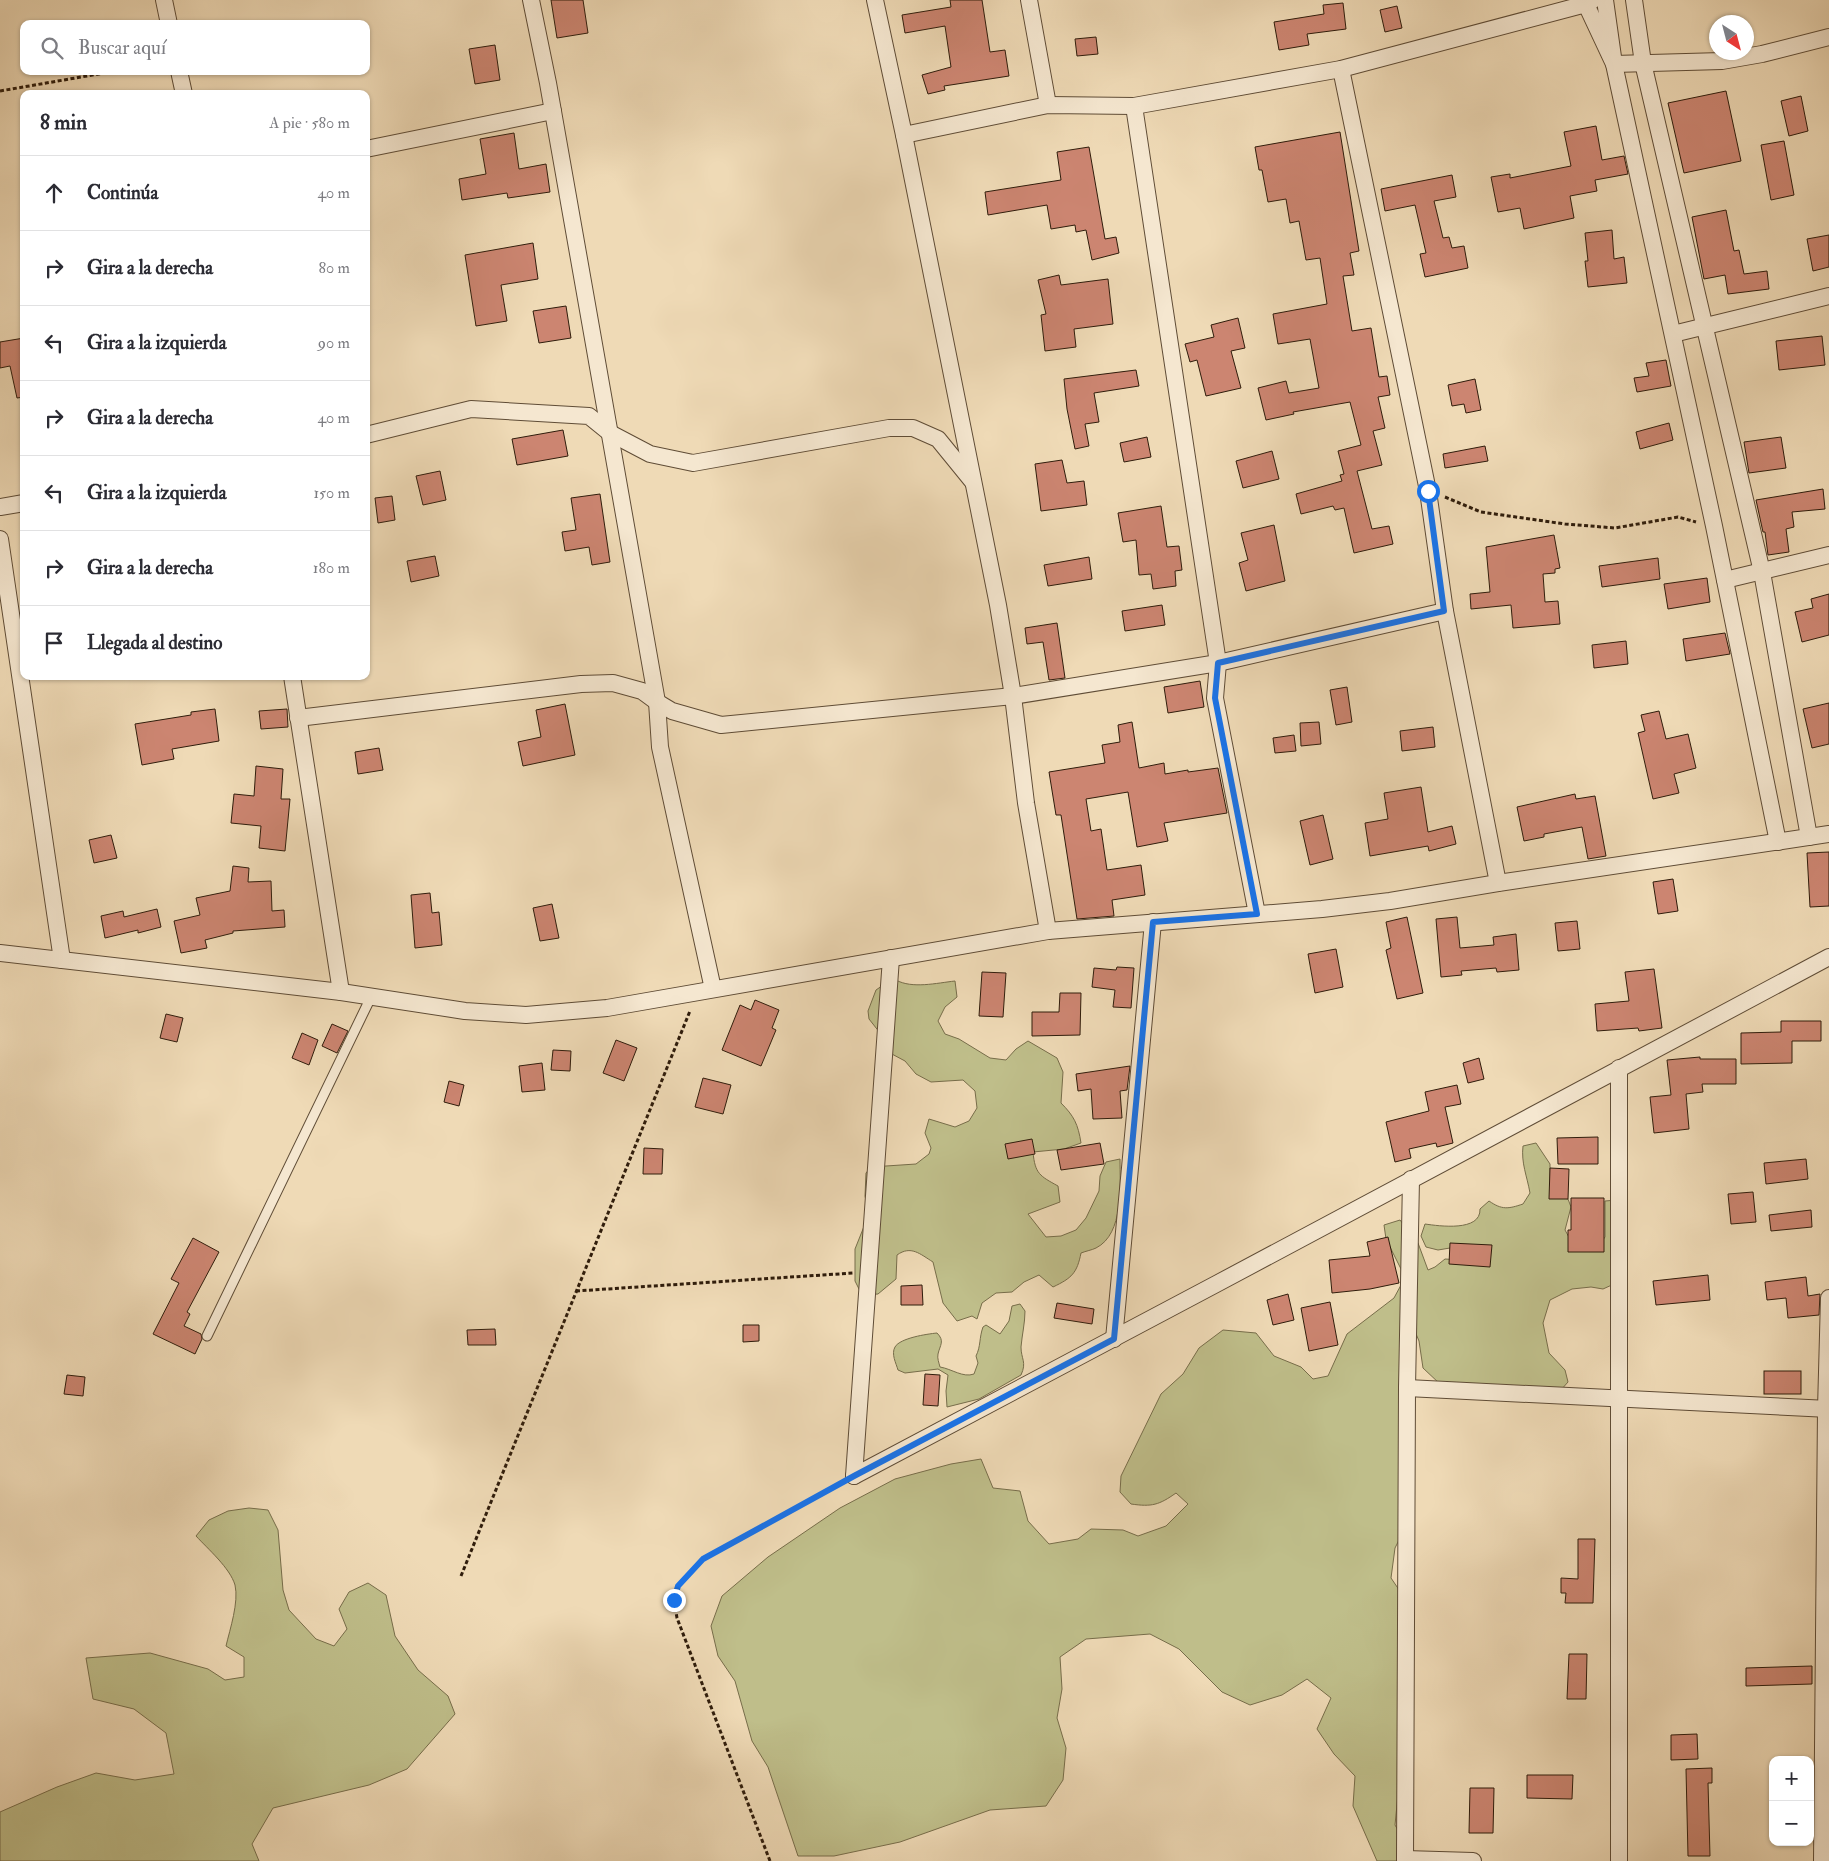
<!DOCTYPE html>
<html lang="es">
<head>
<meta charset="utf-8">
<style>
  body { margin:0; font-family:"IM FELL Double Pica",serif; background:#f2f2f3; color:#2b2b33 }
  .controls { position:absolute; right:15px; bottom:15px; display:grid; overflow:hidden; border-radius:10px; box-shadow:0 1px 4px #0004 }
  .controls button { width:45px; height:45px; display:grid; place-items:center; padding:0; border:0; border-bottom:1px solid #e1e1e2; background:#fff; color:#2b2b33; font:25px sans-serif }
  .compass { position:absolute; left:1709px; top:15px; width:45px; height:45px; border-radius:50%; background:#fff; box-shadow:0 1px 4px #0004; rotate:144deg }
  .stop { position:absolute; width:15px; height:15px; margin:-11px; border:4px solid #1a73e8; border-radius:50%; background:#fff }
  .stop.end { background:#1a73e8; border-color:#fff; box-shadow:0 1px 5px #0008 }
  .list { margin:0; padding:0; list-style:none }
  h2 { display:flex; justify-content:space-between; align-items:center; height:65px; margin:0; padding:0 20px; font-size:21px }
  h2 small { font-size:16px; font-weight:400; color:#7c7c81 }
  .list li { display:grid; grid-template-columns:32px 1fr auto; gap:15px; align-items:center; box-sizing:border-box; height:75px; padding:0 20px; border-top:1px solid #e1e1e2 }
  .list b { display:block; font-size:19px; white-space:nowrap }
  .list em { font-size:16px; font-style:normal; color:#7c7c81 }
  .icon { flex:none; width:28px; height:28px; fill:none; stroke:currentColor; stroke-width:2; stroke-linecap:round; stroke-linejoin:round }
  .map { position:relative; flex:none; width:1829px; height:1861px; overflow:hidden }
  .search { position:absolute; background:#fff; box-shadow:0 1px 4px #0004; left:20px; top:20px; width:350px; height:55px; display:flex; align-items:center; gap:12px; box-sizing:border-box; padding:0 18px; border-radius:10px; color:#7c7c81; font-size:19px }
  .panel { position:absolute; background:#fff; box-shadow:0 1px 4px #0004; left:20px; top:90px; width:350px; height:590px; border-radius:10px }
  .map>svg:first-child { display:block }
</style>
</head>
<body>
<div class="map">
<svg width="1829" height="1861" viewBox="0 0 1829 1861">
  <rect width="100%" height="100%" fill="#efdab6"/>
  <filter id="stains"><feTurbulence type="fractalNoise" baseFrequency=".004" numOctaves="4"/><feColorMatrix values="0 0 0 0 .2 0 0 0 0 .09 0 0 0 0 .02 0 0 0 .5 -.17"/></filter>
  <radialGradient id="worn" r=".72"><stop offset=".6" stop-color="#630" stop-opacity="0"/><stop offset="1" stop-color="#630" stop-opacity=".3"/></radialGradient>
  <!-- green -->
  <g fill="#bfbe8a" stroke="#776d4a">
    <path d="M896,980C912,989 937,983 955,981L957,997L945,1007L938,1021L945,1034L959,1039L990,1058L1006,1060L1016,1049L1028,1041L1057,1058L1063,1072L1061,1103C1074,1116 1078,1124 1081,1143L1064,1149L1033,1152C1035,1174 1040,1176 1058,1186L1060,1202L1028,1214L1046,1237L1061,1236L1076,1230L1086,1218L1099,1191L1100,1176L1106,1162L1120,1159C1120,1185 1124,1234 1096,1248C1092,1250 1086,1251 1081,1253C1077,1273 1072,1278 1053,1287L1039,1275L1024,1282L1012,1292L996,1293L982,1303L977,1319L972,1316L957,1321L943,1303L933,1262C920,1254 911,1245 897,1255L896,1279L878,1294L862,1295L855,1281V1249L867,1219L868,1211L865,1196L866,1173L871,1167L916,1164L929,1154L931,1148L925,1133L929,1119L955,1127L969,1121L977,1108L975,1091L963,1080L931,1082L916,1074L905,1061L890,1053L884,1038L869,1019L868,1011L876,990L889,981Z"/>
    <path d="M1536,1143L1550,1164V1185L1554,1195L1568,1199L1571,1207L1565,1230L1575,1248L1598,1247L1605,1237V1201L1617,1200L1614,1284L1603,1289L1591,1287L1572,1289L1550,1300L1543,1323L1549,1353L1565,1370L1568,1382L1560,1391L1440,1384L1423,1368L1419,1341L1414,1329L1410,1518L1395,1548L1391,1578L1408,1603L1400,1774L1395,1825L1410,1851L1408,1861H1377L1353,1806L1355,1776L1334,1754L1317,1729L1331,1698L1307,1679L1282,1695L1250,1705L1222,1692L1179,1649L1150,1634L1086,1639L1060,1657L1062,1689L1057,1718L1066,1748L1063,1780L1046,1806L990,1810L900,1842L834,1856H798L768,1767L752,1741L735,1681L718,1656L711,1626L722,1596L768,1557L840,1508L895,1479L951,1464L981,1459L993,1488L1020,1491L1028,1521L1049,1544L1078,1539L1091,1529L1123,1530L1138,1536L1166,1526L1188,1504L1176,1493C1159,1505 1152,1507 1131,1504L1120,1492L1121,1476L1161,1394L1183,1374L1199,1348L1223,1330L1256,1333L1274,1356L1301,1367L1313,1379L1328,1376L1347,1334L1394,1298L1401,1285V1269L1386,1239L1384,1225L1400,1220L1418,1243L1428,1270L1435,1267L1445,1259L1480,1261L1462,1246L1438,1250L1426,1247L1421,1236L1425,1224C1439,1226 1481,1232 1480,1209L1489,1201C1502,1210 1508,1209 1523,1204L1530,1193C1527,1176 1521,1163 1523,1146Z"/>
    <path d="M1020,1304L1025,1311C1025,1323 1022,1335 1021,1347C1021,1359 1027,1362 1021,1375L979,1399L947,1407L946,1391L948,1375L938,1369L905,1373L898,1370C896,1363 891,1354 895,1347C900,1338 927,1334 937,1333C945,1341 940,1345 938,1354C937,1358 939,1363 940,1367C952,1369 963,1378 974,1374L978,1363L976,1356C981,1346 979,1338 983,1327L986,1325L1000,1334L1009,1321L1012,1306Z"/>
    <path d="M249,1508L268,1510L278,1530L283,1590L289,1610L316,1639L334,1646L347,1629L339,1609L349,1592L368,1583L386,1595L395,1636L418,1670L448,1696L455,1714L407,1769L369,1785L273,1808L252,1844L259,1861H0V1812L57,1787L96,1773L135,1780L174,1774L166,1733L134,1709L93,1699L86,1658L150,1653L208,1669L225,1680L244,1677V1657L226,1646C230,1629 239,1602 235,1585C230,1568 208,1549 196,1536L209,1520L228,1511Z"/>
  </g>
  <!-- building -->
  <g fill="#cc8571" stroke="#2f1c0b">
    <path d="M551,0H583L588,33L557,38Z"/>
    <path d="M950,0H982L990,52L1005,50L1009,76L944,86L945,90L928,94L922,75L951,67L945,26L905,33L902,15L951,7Z"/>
    <path d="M1343,3L1346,29L1307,34L1309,45L1279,50L1274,22L1324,14L1323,5Z"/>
    <path d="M1397,6L1402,28L1385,32L1380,10Z"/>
    <path d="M1096,37L1098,54L1077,56L1075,39Z"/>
    <path d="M495,45L500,80L475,84L469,49Z"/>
    <path d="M1726,91L1741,161L1684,173L1668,103Z"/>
    <path d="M1801,96L1808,131L1789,136L1781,101Z"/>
    <path d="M1596,126L1602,160L1624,156L1628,174L1595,180L1597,191L1570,196L1574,218L1524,229L1520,208L1498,212L1491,177L1510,174V178L1571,166L1564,132Z"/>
    <path d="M1340,132L1359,251L1350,253L1354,275L1343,276L1352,331L1371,328L1379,377L1387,376L1390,395L1378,397L1385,428L1373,431L1382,465L1357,471L1372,529L1389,526L1393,544L1354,553L1344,508L1335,510L1333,506L1301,514L1296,494L1342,481L1340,475L1344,474L1338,451L1361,445L1350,402L1293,412L1294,414L1266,420L1258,388L1286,381L1289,393L1319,388L1310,339L1278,344L1273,314L1327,304L1320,258L1306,260L1299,221L1290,223L1286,199L1268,202L1262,170H1259L1255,147Z"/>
    <path d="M514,133L519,169L546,164L550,192L508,198L507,193L462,200L459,179L486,174L480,139Z"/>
    <path d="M1784,141L1794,195L1771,200L1761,145Z"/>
    <path d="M1089,147L1105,239L1116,237L1119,253L1092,260L1086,230L1076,232L1075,225L1051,229L1047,205L988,215L985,192L1061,180L1057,152Z"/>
    <path d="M1452,175L1456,197L1434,201L1443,238L1449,237L1452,248L1464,246L1468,268L1425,277L1420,254L1426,253L1415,205L1385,211L1381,189Z"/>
    <path d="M1726,210L1734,251L1739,250L1744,274L1767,271L1769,289L1728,294L1725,275L1704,279L1692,217Z"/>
    <path d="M1612,230L1614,259L1624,257L1627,283L1588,287L1585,261H1588L1585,233Z"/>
    <path d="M1829,235V267L1813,271L1807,239Z"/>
    <path d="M533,243L538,279L501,285L507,321L476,326L465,255Z"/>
    <path d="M1059,275L1061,285L1108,279L1113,324L1074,329L1076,347L1045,351L1041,315L1046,314L1038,280Z"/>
    <path d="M566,306L571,338L539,343L533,311Z"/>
    <path d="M1238,318L1245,348L1231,351L1241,388L1206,396L1197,360L1190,362L1185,344L1214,337L1211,325Z"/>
    <path d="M1822,336L1825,365L1779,370L1776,341Z"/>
    <path d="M24,338V397L17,398L10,366L0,368V342Z"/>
    <path d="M1666,360L1671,386L1637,392L1634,378L1649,376L1646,363Z"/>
    <path d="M1136,370L1139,386L1094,393L1099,422L1085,424L1089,446L1075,449L1067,409L1064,379Z"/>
    <path d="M1475,379L1481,410L1466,413L1464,404L1452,406L1448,385Z"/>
    <path d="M1669,423L1673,440L1640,449L1636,432Z"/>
    <path d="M563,430L568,456L517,465L512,439Z"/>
    <path d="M1147,437L1151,457L1124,462L1120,443Z"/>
    <path d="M1781,437L1786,468L1749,473L1744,442Z"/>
    <path d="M1485,446L1488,461L1445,468L1443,454Z"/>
    <path d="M1272,451L1279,479L1243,488L1236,461Z"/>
    <path d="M1062,460L1067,483L1084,481L1087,505L1041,511L1035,464Z"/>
    <path d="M440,471L446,500L423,505L416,476Z"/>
    <path d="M1823,489L1825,509L1792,512L1794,527L1786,529L1789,552L1768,555L1765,532H1763L1756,500Z"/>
    <path d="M600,494L610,562L592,565L589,547L565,551L562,532L576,530L571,498Z"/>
    <path d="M392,496L395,520L378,523L375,498Z"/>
    <path d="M1161,506L1167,547L1179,546L1182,570L1175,571L1176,586L1153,589L1151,574L1139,575L1136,540L1123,542L1118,513Z"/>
    <path d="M1274,525L1285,581L1246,591L1239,563L1248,560L1241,533Z"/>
    <path d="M1554,535L1560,568L1555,569V573L1543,574L1545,602L1558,601L1560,624L1513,628L1511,605L1471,609L1470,594L1490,592L1486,547Z"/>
    <path d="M435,556L439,576L411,582L407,561Z"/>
    <path d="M1089,557L1092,579L1048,586L1044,565Z"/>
    <path d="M1658,558L1660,579L1602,587L1599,566Z"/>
    <path d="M1707,578L1710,602L1668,609L1664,584Z"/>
    <path d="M1829,594V635L1802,642L1795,612L1813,608L1811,599Z"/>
    <path d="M1162,605L1165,625L1125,631L1122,611Z"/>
    <path d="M1057,623L1065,678L1049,680L1043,642L1027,644L1025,628Z"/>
    <path d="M1725,633L1730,654L1686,661L1683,639Z"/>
    <path d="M1626,641L1628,664L1594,668L1592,645Z"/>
    <path d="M1200,681L1204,707L1168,713L1164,687Z"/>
    <path d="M1347,687L1352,722L1336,725L1330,690Z"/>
    <path d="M1829,703V744L1812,748L1803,709Z"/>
    <path d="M565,704L575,755L523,766L518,742L541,737L536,710Z"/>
    <path d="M215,709L219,741L172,749L174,759L142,765L135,724L191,715V712Z"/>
    <path d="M287,709L288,727L261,729L259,711Z"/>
    <path d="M1659,711L1666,739L1688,734L1696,768L1674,774L1679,793L1653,799L1638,733L1645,731L1641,715Z"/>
    <path d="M1132,722L1139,768L1164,763L1165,774L1188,770V772L1218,768L1227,813L1164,823L1168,841L1137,847L1128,792L1086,799L1091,831L1101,829L1107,870L1141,865L1145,895L1112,900L1114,916L1077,919L1061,815H1056L1049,772L1105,763L1102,745L1120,742L1118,725Z"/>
    <path d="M1319,722L1321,744L1301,746L1300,723Z"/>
    <path d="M1433,727L1435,747L1402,751L1400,731Z"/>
    <path d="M1294,735L1296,751L1275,753L1273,738Z"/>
    <path d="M379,748L383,770L358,774L355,752Z"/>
    <path d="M256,766L283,769L281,799H290L285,851L259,848L261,826L231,823L234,794L254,796Z"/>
    <path d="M1421,787L1428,832L1452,826L1456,844L1429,851L1428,846L1370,856L1365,823L1388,819L1384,793Z"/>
    <path d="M1575,794L1576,799L1595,796L1606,856L1588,859L1582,827L1544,834V837L1524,841L1517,807Z"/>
    <path d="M1323,815L1333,859L1310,865L1300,821Z"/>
    <path d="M111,835L117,858L94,863L89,840Z"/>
    <path d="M1829,852V906L1810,907L1807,853Z"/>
    <path d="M233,866L249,868L248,882L271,881L272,911L284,910L285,927L233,931V933L205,940L207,948L181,953L174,921L200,915L196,898L230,891Z"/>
    <path d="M1673,879L1678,911L1658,914L1653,882Z"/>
    <path d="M430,893L432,913L439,912L442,945L415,948L411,895Z"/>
    <path d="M552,904L559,938L540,941L533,908Z"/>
    <path d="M157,909L161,927L138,933V930L105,938L101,916L123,911L124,917Z"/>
    <path d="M1407,917L1423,993L1397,999L1386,950L1391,948L1386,922Z"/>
    <path d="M1457,917L1460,948L1494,945L1493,937L1516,934L1519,970L1497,972L1496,968L1461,971L1462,975L1441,977L1436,919Z"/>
    <path d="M1577,921L1580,949L1558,951L1555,923Z"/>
    <path d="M1336,949L1343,987L1315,993L1308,954Z"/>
    <path d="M1117,967L1134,968L1131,1008L1113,1007L1115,990L1092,987L1094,968L1116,970Z"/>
    <path d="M1654,969L1662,1028L1639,1031L1638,1028L1597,1031L1595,1004L1629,1001L1625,972Z"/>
    <path d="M982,972L1006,973L1003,1017L979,1016Z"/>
    <path d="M1060,993H1081L1080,1035L1032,1036V1012H1059Z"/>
    <path d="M755,1000L779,1010L772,1028L776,1030L761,1066L722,1050L740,1005L751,1010Z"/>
    <path d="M166,1014L183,1018L177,1042L160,1038Z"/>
    <path d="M1781,1021H1821V1041H1792V1063L1741,1064V1033L1781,1032Z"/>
    <path d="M332,1024L348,1031L337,1053L322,1046Z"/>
    <path d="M302,1033L318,1040L309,1065L292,1058Z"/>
    <path d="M616,1040L637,1048L624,1081L603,1073Z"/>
    <path d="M553,1050L571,1051L570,1071L551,1070Z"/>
    <path d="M1700,1057V1059H1736V1084H1702L1703,1092L1686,1094L1689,1129L1654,1133L1650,1097L1671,1095L1667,1060Z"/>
    <path d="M1479,1058L1484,1079L1468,1083L1463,1063Z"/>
    <path d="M542,1063L545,1090L522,1092L519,1066Z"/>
    <path d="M1130,1066L1127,1090L1120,1091L1122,1118L1093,1119L1091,1089L1078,1091L1076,1074Z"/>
    <path d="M703,1078L731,1085L723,1114L695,1107Z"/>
    <path d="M449,1081L464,1085L459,1106L444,1102Z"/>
    <path d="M1457,1085L1461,1104L1445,1107L1453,1143L1437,1147L1436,1143L1409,1149L1411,1158L1395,1162L1386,1122L1429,1111L1425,1092Z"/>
    <path d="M1598,1137V1164H1558L1557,1138Z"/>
    <path d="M1032,1139L1035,1154L1008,1159L1005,1144Z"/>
    <path d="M1100,1143L1104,1164L1061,1170L1057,1150Z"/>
    <path d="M644,1148L663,1149L662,1174H643Z"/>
    <path d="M1806,1159L1808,1179L1766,1184L1764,1163Z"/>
    <path d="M1550,1168L1569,1169L1568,1199H1549Z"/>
    <path d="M1753,1192L1756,1222L1731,1224L1728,1194Z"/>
    <path d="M1571,1198H1604V1252H1568V1230H1571Z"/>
    <path d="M1811,1210L1812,1227L1771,1231L1769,1215Z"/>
    <path d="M1388,1237L1399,1283L1370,1289L1332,1293L1329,1260L1370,1256L1367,1242Z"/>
    <path d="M193,1238L219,1252L187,1312L190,1314L184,1326L201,1334L202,1339L195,1354L153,1334L179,1283L171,1279Z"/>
    <path d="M1450,1243L1492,1245L1490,1267L1449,1264Z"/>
    <path d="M1708,1275L1710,1300L1656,1305L1653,1281Z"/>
    <path d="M1806,1277L1808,1296L1820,1294L1819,1315L1788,1318L1786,1298L1767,1300L1765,1282Z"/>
    <path d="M922,1285L923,1305H901V1286Z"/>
    <path d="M1288,1294L1294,1320L1273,1325L1267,1300Z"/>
    <path d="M1330,1302L1338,1345L1309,1351L1301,1308Z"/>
    <path d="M1057,1303L1094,1309L1092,1324L1054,1318Z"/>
    <path d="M743,1325H759V1341L743,1342Z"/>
    <path d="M495,1329L496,1345H468L467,1330Z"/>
    <rect x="1764" y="1371" width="37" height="23"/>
    <path d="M925,1374L940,1375L938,1406L923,1405Z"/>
    <path d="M67,1375L85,1377L83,1396L64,1394Z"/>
    <path d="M1578,1539H1595L1593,1603H1565L1566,1593H1561V1578L1578,1579Z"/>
    <path d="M1569,1654H1587L1586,1699H1567Z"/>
    <path d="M1812,1666V1684L1746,1686V1668Z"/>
    <path d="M1697,1734L1698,1759L1671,1760V1735Z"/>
    <path d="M1712,1768V1783H1708L1710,1856H1688L1686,1769Z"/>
    <path d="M1527,1775H1573L1572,1799L1527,1798Z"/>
    <path d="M1470,1788H1494L1493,1833H1469Z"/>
  </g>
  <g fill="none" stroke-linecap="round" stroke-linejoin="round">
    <defs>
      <path id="lane" d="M207,1336L371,997"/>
      <g id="street">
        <path d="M164,0L169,24"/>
        <path d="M531,0L548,83L657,702L660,747L713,989"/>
        <path d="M875,0L904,135L998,605L1013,696L1026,803L1048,931"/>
        <path d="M1029,0L1048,105"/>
        <path d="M1584,0L1614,64L1722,61L1762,54L1829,37"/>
        <path d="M1605,0L1614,64L1714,526L1778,842"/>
        <path d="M1634,0L1643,63L1762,572L1809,837"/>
        <path d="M1341,69L1428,491L1445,611L1498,883"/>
        <path d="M179,71L184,94"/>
        <path d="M1134,106L1218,663L1215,698L1257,914"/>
        <path d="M904,135L1048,105L1134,106L1341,69L1586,4L1593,0"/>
        <path d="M366,149L553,111"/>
        <path d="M1673,334L1829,296"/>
        <path d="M366,435L471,409L589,416L610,433L650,454L693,463L889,428H913L938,439L973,482"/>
        <path d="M0,507L24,503"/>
        <path d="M0,539L62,960"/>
        <path d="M1725,580L1829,555"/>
        <path d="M292,676L341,992"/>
        <path d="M298,718L581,684L613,683L642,691L657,702L672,711L721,725L1013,696L1218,663L1445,611"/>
        <path d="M0,953L341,992L465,1011L526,1015L607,1008L1048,931L1322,909L1390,901L1498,883L1829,834"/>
        <path d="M1114,1339L1153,922"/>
        <path d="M1407,1388L1829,1409"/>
        <path d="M854,1476C1180,1305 1504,1129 1829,957"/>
        <path d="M854,1476L891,958"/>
        <path d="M1405,1859L1473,1861"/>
        <path d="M1405,1861L1407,1388L1411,1179"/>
        <path d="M1619,1861V1068"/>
        <path d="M1822,1861L1826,1409L1829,1298"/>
      </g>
    </defs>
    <!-- lane casing -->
    <use href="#lane" stroke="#5f4c36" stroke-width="11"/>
    <!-- street casing -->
    <use href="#street" stroke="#5f4c36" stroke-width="18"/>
    <!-- path -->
    <g stroke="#2f1c0b" stroke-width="3" stroke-dasharray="4 2.5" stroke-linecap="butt">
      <path d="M0,91L116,71"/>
      <path d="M1445,497L1481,512L1565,524L1615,528L1678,517L1696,522"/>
      <path d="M576,1291L853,1273"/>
      <path d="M461,1576L690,1011"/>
      <path d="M770,1861L677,1618L674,1600L678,1586L703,1559L840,1484"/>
    </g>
    <!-- lane -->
    <use href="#lane" stroke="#f5e7d0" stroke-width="9"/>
    <!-- street -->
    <use href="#street" stroke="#f5e7d0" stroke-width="16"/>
  </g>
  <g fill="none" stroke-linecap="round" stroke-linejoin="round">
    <!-- route -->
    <path stroke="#1a73e8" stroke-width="6" d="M674,1600L678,1586L703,1559L854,1476L1114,1339L1153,922L1257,914L1215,698L1218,663L1444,611L1428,491"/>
  </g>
  <rect width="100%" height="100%" filter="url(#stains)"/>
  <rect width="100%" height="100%" fill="url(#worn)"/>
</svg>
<div class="controls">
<button>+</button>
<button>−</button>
</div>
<svg class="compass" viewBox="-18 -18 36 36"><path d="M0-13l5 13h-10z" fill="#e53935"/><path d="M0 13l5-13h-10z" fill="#7c7c81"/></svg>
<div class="stop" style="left:1428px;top:491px"></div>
<div class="stop end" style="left:674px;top:1600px"></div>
<div class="search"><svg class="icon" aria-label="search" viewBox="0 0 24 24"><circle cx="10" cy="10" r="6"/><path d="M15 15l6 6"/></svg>Buscar aquí</div>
<section class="panel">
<h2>8 min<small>A pie · 580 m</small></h2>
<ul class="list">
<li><svg class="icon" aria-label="ahead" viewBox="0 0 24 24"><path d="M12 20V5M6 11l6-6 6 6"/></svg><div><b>Continúa</b></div><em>40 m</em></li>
<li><svg class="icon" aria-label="right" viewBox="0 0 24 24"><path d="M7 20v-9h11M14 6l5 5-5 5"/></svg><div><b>Gira a la derecha</b></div><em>80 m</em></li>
<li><svg class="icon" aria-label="left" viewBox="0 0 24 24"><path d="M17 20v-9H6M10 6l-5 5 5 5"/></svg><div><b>Gira a la izquierda</b></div><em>90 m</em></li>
<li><svg class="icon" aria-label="right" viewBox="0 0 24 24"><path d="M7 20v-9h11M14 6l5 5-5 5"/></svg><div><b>Gira a la derecha</b></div><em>40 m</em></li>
<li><svg class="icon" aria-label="left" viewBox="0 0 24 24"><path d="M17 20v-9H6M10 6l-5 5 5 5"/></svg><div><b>Gira a la izquierda</b></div><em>150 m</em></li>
<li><svg class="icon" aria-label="right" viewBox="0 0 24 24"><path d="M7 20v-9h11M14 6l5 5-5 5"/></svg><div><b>Gira a la derecha</b></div><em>180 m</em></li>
<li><svg class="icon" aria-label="arrive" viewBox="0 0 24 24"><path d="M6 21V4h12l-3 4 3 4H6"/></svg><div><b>Llegada al destino</b></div></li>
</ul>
</section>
</div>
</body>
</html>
